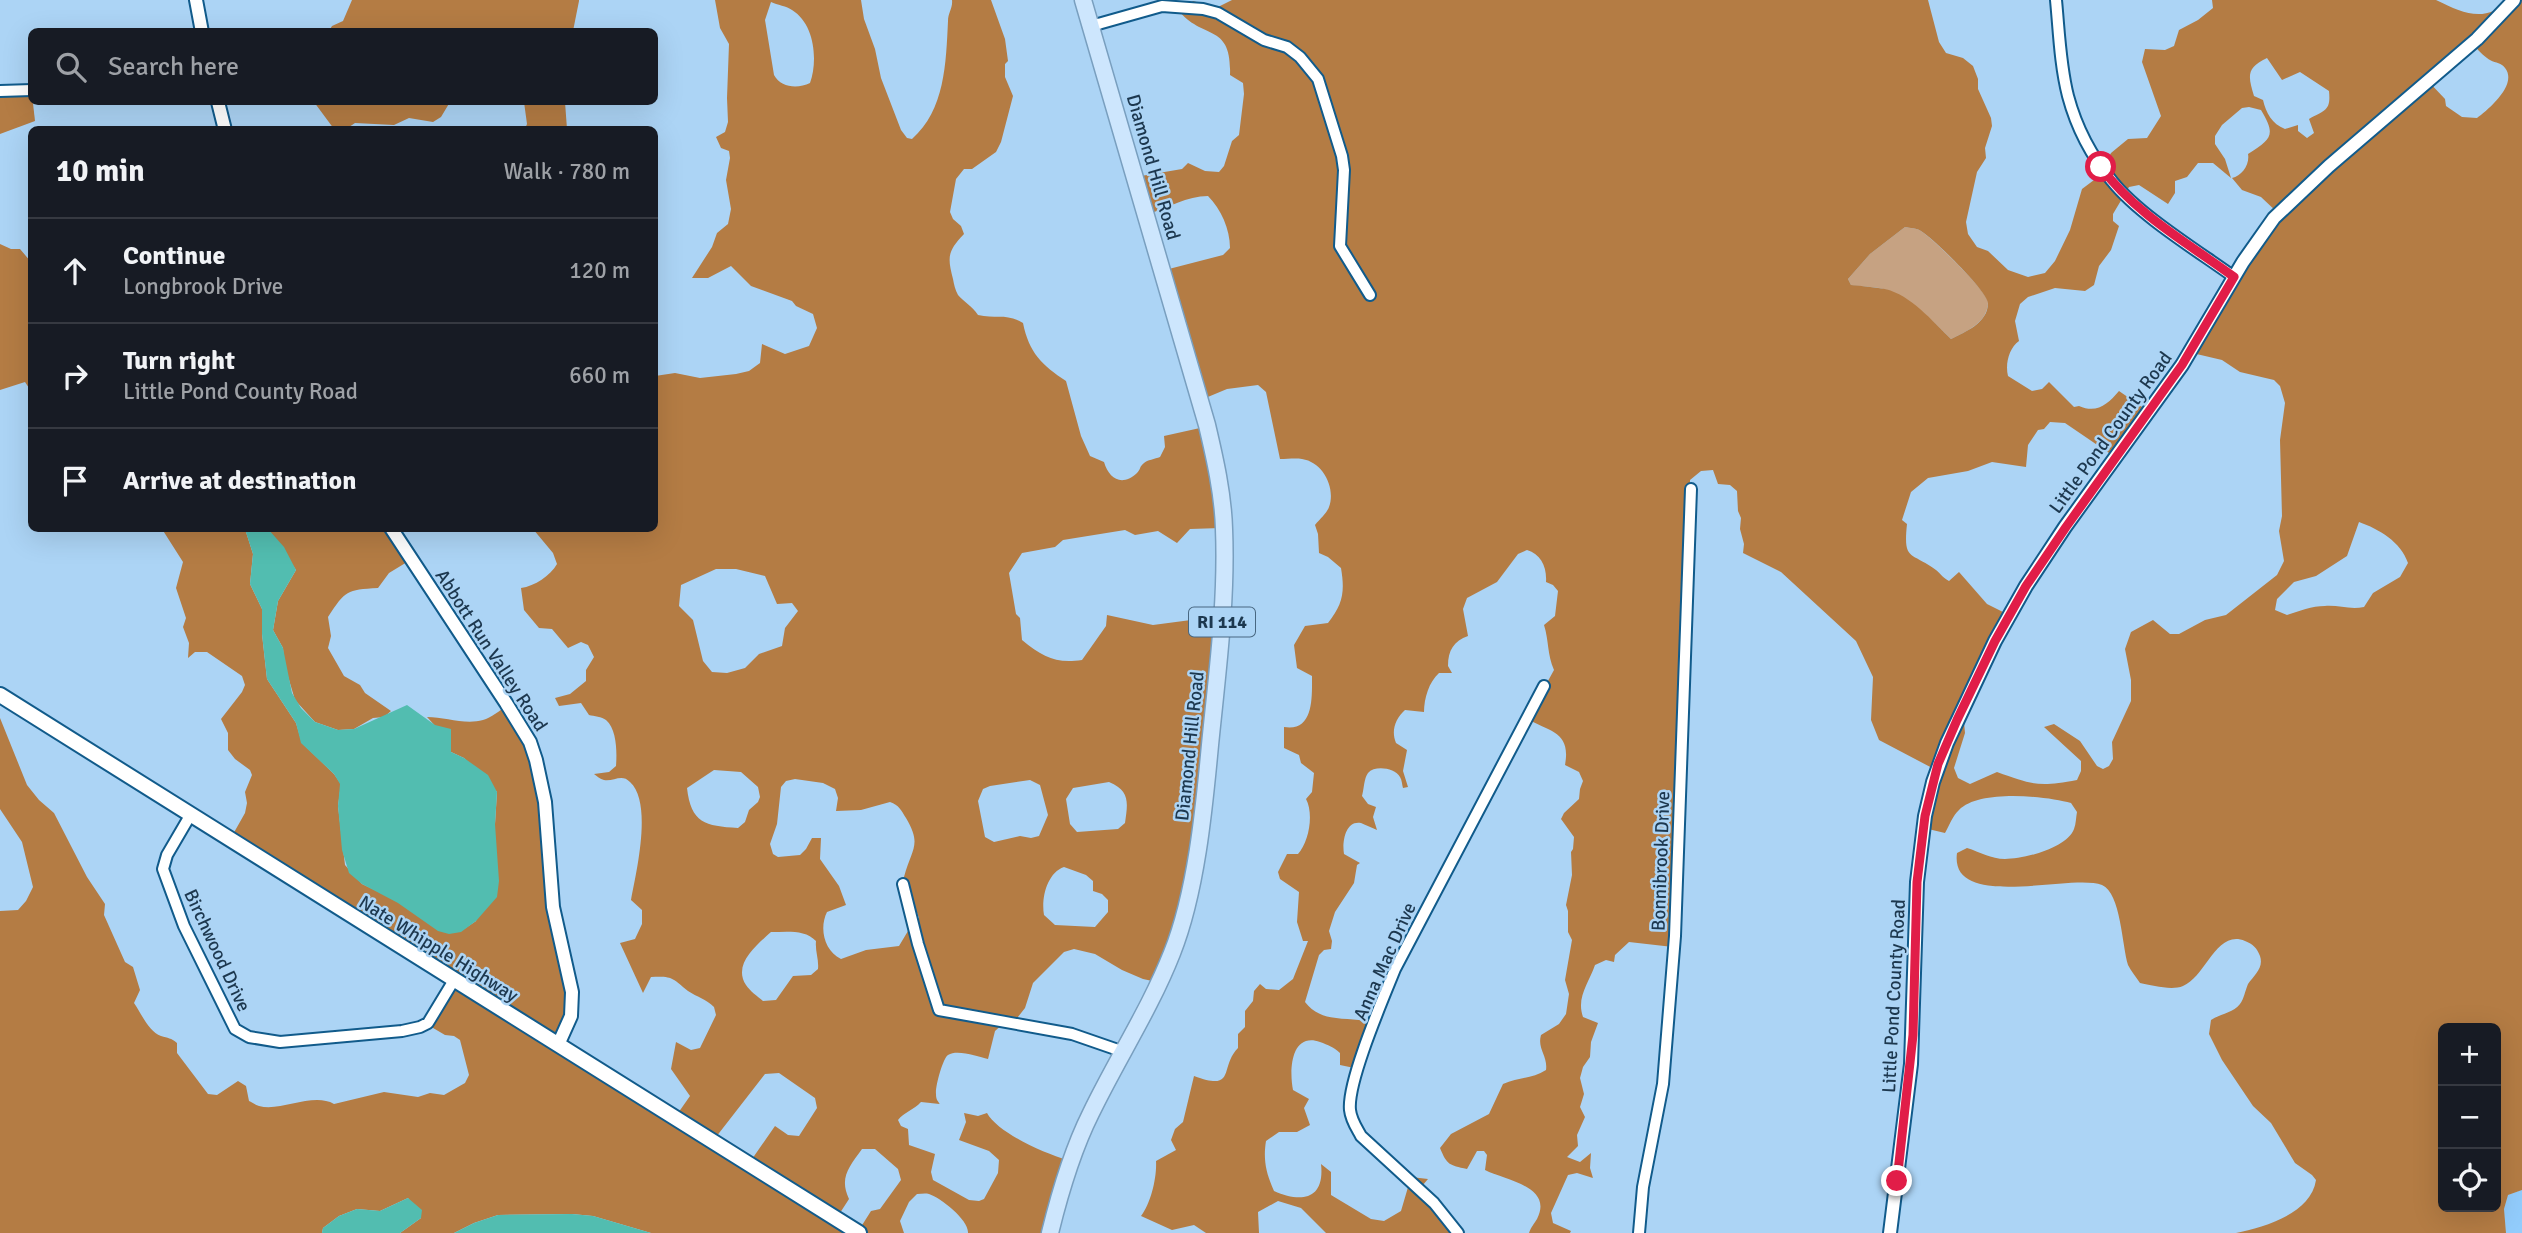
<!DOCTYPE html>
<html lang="en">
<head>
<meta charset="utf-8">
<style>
  body { margin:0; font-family:Signika,sans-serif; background:#242831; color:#f1f3f6 }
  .controls { position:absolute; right:21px; bottom:21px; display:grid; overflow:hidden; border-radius:10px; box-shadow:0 7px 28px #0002 }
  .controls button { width:63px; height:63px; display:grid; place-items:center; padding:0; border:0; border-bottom:2px solid #363941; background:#171b24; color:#f1f3f6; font:35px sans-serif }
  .stop { position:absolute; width:21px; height:21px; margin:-16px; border:5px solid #e11d48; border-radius:50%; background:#fff }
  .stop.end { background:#e11d48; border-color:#fff; box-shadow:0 2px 7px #0008 }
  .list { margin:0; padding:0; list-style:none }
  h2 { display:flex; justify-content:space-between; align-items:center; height:91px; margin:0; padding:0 28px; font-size:30px }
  h2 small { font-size:23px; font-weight:400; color:#9ea1a6 }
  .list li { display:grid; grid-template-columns:46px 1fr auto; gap:21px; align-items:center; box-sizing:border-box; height:105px; padding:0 28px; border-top:2px solid #363941 }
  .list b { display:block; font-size:26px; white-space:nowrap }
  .list p { margin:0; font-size:23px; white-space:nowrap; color:#9ea1a6 }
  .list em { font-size:23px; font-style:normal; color:#9ea1a6 }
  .icon { flex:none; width:38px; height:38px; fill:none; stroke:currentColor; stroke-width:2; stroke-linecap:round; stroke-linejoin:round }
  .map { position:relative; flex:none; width:2522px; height:1233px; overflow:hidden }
  .search { position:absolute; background:#171b24; box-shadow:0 7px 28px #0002; left:28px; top:28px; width:630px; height:77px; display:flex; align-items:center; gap:18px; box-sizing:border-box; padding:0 24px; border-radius:10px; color:#9ea1a6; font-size:26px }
  .panel { position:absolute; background:#171b24; box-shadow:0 7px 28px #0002; left:28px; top:126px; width:630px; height:406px; border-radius:10px }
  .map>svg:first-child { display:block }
</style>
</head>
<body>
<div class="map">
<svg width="2522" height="1233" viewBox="0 0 2522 1233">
  <rect width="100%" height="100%" fill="#acd4f5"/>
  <!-- built -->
  <path fill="#92ccfc" d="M2522,1190V1233H2506L2504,1209L2508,1195Z"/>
  <!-- green -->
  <path fill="#c6a282" d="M1905,227C1910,228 1917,228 1921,231C1932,238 1987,291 1988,302C1988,323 1965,332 1951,339C1932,321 1914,301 1890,291C1878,286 1863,287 1851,285L1848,279L1870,254Z"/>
  <!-- forest -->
  <g fill="#b47c44" fill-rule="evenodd">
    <path d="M352,0H579V1L573,31H329L332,26L343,21Z"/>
    <path d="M715,0H861L864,19L875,49L881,78L901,130L907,138L912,139C945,110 946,63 948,21C948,13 953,8 952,0H991L1005,39L1008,61L1005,64V77L1013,96L1001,142L996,152L972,169H964L956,179L950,212L953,219L961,226L964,234C948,251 947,256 953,279C954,284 955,290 958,295C964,302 972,306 978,315C996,319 1007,313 1023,323C1029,353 1042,365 1066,381L1081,436L1090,456L1104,462C1109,479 1122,487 1137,473C1141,469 1139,467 1144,463C1147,460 1155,459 1160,457L1165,447L1164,436L1209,426L1221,528L1190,529L1177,543L1158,531L1135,535L1125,530L1063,540L1055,547L1022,553L1009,573L1016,614L1020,618L1022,640C1043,657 1056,664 1082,660L1106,626L1107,615L1153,625L1191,620L1197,615H1218L1200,835L1157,982L1143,979L1122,970L1095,954L1074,949L1064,952L1033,983L1025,1008L1014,1022H1005L995,1031L988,1059C978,1057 958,1049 948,1055C943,1058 935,1087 936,1094C936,1099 937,1100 940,1104L921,1102C914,1110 904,1112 898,1120L901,1126L908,1129L909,1145L935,1154L931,1172L933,1180L969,1200L979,1201L984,1199L998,1173L999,1160L989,1151L959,1140L966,1122L964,1113L978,1116L987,1113C998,1133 1044,1153 1067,1160L1049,1233H968C969,1220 941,1198 929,1194C925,1193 921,1194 917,1194L909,1202L900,1221L904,1233H651L593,1216L572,1214L498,1215L474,1223L454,1233H400L421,1218L408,1198L380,1211L357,1209L339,1216L323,1228L322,1233H0V911L18,910L26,901L33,887L22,842L0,809V718L27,785L39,800L54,813L87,877L105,904L104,915L125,962L133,967L140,990L134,1003C141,1013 149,1032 161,1036C168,1038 171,1038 177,1043V1053L208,1094L217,1095L238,1081L246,1086L249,1101C252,1102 255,1105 259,1106C281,1112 313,1092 334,1104L384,1092L418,1097L430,1093L444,1095L465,1083L469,1075L460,1040L454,1036L445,1035L428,1025L452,975L232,836L245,813L247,803L245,792L252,775L250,770L235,759L228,750V733L221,719L242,692L245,685L242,676L207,652H195L188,658L189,643L183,627L186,618L176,588L183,562L162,529H245L253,554L250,584L262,609V634L267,679L296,723L302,743L334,774L341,784L338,806L345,865L362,884L461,931L476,921L495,824L497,792L464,758L451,752L450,742L427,717C445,717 465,725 483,720C491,718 500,710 507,706L537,756L547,859L573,990L559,1040L676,1116L690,1096L671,1069L676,1042L691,1050L700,1048L716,1015L714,1007C706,999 697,997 688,991C672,978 673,976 651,977L643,993L620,943L635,939L642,924V910L631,900C636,873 653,803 630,782C622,773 613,782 604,780C600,779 597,776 594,774L609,772L616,766C617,753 617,729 606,720C602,717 594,716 589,715L581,703L559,706L555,698L570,694L586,681V670L594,657L588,645L581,642L568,648L552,629L539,628L524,610L521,588C535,586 550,576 557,564L553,553L533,529L654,528L655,376L675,373L700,378L736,374L749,371L760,363L762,344L785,354L809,346L817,328L813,314L796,306L792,301L751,286L731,266L708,278H692L712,247L717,233L728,224L731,209L726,180L730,158L729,151L721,148L716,137L725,132L728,122L727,98L729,44L720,28ZM771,2C777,5 787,6 792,10C815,24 818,61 810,83C798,89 781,88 774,75L765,20ZM716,569H736L765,576L777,604L792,603L798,611L785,628L782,646L759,654L745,668L727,673L712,672L703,661L693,620L679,606L681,585ZM714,770L741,772L758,787L760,797L758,802L749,810L745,822L738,828C705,826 691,823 687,788ZM795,779L823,783L835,789L838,798L836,811L861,810L890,802C899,805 901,810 906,818C922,845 912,848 904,877L919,918L911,926L899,946L866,950L841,959C824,951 819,928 827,912L846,905L839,886L820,859L821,838H812L806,849L800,855L778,857L773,854L770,844L777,824L781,787L786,781ZM1030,780L1040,785L1048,815L1039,836L1031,838L1020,836L994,842L985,837L978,801L983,789L990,786ZM1109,782C1130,791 1128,802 1125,823L1118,829L1077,832L1070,824L1066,799L1073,788ZM1064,867L1086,875L1093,881V891L1102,894L1108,900V912L1095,927L1055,925L1044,915C1041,898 1047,873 1064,867ZM771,932C786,932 805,929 816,941C815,952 819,959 818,969L811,975L793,976L776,1000L763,1001C757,996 750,991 746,985C732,964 758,944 771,932ZM779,1073L815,1098L817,1108L799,1136L788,1135L775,1126L750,1162L716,1137L765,1074ZM862,1149H875L898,1169L901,1180L880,1209L871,1211L859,1230L838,1216L849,1199C839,1178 849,1167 862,1149Z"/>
    <path d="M1232,0H1928L1939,42L1946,53L1963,58L1973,66L1978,79V89L1991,118L1992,126L1985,148L1986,158L1977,172L1966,222L1968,234L1977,247L1988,251L2008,270L2028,277L2045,273L2055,261L2070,230L2082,189L2098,177L2111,153L2128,139L2147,138L2161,116L2142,62L2145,49L2165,50L2174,46L2179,30L2198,20L2213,8L2212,0H2436C2465,14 2484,23 2511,0H2522V1190L2508,1195L2504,1209L2506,1233H2236C2264,1227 2311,1214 2316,1180L2312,1175L2295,1163L2271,1123L2253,1106L2222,1060L2209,1034L2211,1020C2220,1014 2233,1013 2240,1004C2244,999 2245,991 2248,984C2254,975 2264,968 2260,956C2257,948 2253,944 2245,941C2216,929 2206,977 2183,986C2171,991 2152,985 2140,983C2136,977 2131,971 2128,965C2122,946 2121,893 2102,885C2071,873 1949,912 1957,853L1967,848C1980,852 1991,859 2005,859C2024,859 2067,848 2074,829C2076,824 2076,817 2077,812L2071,803C2046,796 1979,789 1959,810C1953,815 1949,826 1945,833L1924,828L1936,770L1879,740L1871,720L1873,677L1856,641L1781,572L1743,553L1744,544L1740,529L1741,518L1738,511L1737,491L1730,485L1718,484L1713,470L1701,471L1690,480L1691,562L1673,947L1629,942L1615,955L1614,962L1606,960L1595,965C1589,983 1576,997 1583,1017L1598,1023L1591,1042L1590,1057L1583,1067L1580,1078L1584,1094L1580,1107L1585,1117L1577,1135L1578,1146L1567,1157L1580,1162L1591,1153L1590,1168L1593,1178L1577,1173L1568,1175L1551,1213L1553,1223L1571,1231L1570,1233H1529C1531,1227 1534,1224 1537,1219C1554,1186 1504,1180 1485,1170L1487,1155L1484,1151H1477L1467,1169C1449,1165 1447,1165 1440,1148L1451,1134L1489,1114L1503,1084C1518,1077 1532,1079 1546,1070C1548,1056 1537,1049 1541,1035L1559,1024L1566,1014L1569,994L1565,980L1572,940L1568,932V911L1566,905L1572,875L1571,852L1573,849L1574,837L1561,819L1564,813L1579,799L1580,789L1583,781L1579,772L1565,765C1571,732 1551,732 1527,719L1554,670C1547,654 1549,641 1544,625L1555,616L1558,591L1553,585L1546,582C1547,567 1541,554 1527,550L1518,554L1497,582L1467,598L1463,609L1468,636C1454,641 1448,650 1448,666L1452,673H1439C1429,682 1424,698 1424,712L1405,710C1395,719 1391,731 1396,743L1407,750L1403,771L1408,787L1403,788C1402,785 1402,780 1400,777C1395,768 1375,765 1368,773C1364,778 1364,789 1362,796L1368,804L1376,807L1373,817L1377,830C1372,828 1366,825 1361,823C1345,820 1342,843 1344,854L1360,863L1357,865L1354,883L1335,912L1329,931L1332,941L1331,949L1324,950L1319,955L1305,1002C1322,1024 1347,1016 1370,1022L1359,1069L1340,1065V1053C1334,1047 1328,1045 1320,1042C1291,1032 1289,1070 1293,1090L1309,1099L1304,1108L1310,1125L1297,1132H1279L1266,1141C1263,1160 1266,1173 1274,1191C1301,1203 1325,1200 1321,1164L1331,1172V1195L1371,1219L1384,1221L1401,1211L1411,1177L1428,1179L1422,1186L1462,1233H1326L1301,1208L1278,1201L1258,1212L1259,1233H1206L1194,1225L1172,1230L1141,1216C1151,1203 1157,1177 1156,1161L1176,1150L1171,1140L1175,1129L1183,1122L1194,1076C1237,1092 1219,1067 1238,1048V1034L1245,1027V1011L1253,1001L1254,991L1260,984L1266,989L1279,990L1293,979L1308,941H1303L1297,922L1299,892L1280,879L1278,872L1287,854H1298C1309,842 1314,814 1306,799L1312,792L1314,773L1301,763L1299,755L1284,748V727C1314,732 1312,697 1312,676L1297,668L1294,645L1305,626L1328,623C1343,604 1345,592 1341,568L1328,557L1319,553L1318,534L1315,525C1320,519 1327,513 1329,507C1336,488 1323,462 1302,459C1296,458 1287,459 1280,459L1266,392L1258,385L1227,389L1203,399L1165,270L1223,255L1230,248C1230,229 1221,209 1208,196C1187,196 1168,208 1148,214L1141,176L1182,169L1188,163L1205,171L1219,172L1224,166L1232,141L1239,135L1244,94L1243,83L1230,75C1232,22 1203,41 1178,10L1186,8L1193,1L1216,8ZM2471,42C2476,47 2481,54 2487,58C2491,62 2498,62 2502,65C2522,81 2489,109 2477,118L2462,117L2446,106L2445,99L2427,80ZM2267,58L2282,80L2300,72L2329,91C2331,111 2325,110 2309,119L2314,133L2307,138L2298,131V125L2285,129C2272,124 2266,113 2263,100L2254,96C2248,76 2246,68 2267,58ZM2249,107L2261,110C2276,135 2272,139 2248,154C2250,164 2242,176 2232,178L2242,190L2261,197L2278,213L2188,352L2222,360L2240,372L2274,380L2280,386L2285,403L2280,440L2282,516L2279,531L2284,561L2277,575L2226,615L2205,620L2179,634H2170L2153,620L2131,632L2125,649L2131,680V701L2112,742L2113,759L2109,766L2103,769L2097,766L2080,741L2054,724L2044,727L2081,761V771L2077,780C2039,787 2033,785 1997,772L1970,784L1958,778L1954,768L1965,733L1963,711L2007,614L1987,604L1959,572L1949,581C1943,578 1941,574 1936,570C1911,551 1903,562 1907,524L1902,520L1911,492L1928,478L1968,471L1992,462L2026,467L2028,445L2038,430L2044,429L2050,422L2065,423L2112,455L2145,409L2119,391C2108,404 2097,414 2079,406L2074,407L2049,382L2042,389L2032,391L2008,376C2005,364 2009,348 2019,341L2015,321L2020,304L2028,297L2055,288L2085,291L2094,285L2099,266L2111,250L2119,226L2113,221V214L2129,187L2139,185L2168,204L2175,193V181L2187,177L2198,163H2213L2231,178L2225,159L2215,144V136L2222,125L2242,108ZM1905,227C1910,228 1917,228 1921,231C1933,238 1987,291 1988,303C1988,323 1965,332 1951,339C1932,321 1911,295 1885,289C1874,287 1862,286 1851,285L1848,279L1870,254ZM2359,522C2379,529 2401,542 2408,563L2400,577L2373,593L2364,607C2350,610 2339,605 2325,606C2312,606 2299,611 2287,615L2275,610L2277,599L2294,582L2316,576L2347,556ZM2443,1028H2496V1207H2443Z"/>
    <path d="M31,86L35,121L0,134V88Z"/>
    <path d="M314,102H450L441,117L433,122L409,118L394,125L355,123L346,129H334Z"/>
    <path d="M524,102H565L567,129H525L527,124Z"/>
    <path d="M0,244L11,249H20L31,262V391L25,382L0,390Z"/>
    <path d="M268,529H393L412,559L389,573L378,588C346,590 346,590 328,617L331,636L328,648L344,676L360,685L365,693L391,711L384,717L373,718L354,729L338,730L315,722L295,700L284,663L283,648L273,630L278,601L296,570Z"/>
  </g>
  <!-- water -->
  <g fill="#52bdb0">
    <path d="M245,529H268L284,547L296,570L278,601L273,630L283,648L292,693L301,708L315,722L338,730L354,729L407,705L435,725L451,729V752L464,758L488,775L497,792L495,824L499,881L497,897L476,921L461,932L449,934L438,931L398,903L362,884L349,873L342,850L338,806L340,784L334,774L301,743L296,723L267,679L262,634V609L250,584L253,554Z"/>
    <path d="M408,1198L422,1210L421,1218L400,1233H322L323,1228L339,1216L357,1209L380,1211Z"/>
    <path d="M572,1214L593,1216L651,1233H454L474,1223L498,1215Z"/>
  </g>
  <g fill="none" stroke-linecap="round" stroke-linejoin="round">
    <defs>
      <g id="minor">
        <path d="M2056,0C2059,31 2060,65 2068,96C2076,126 2092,157 2112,181C2139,215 2198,251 2234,277"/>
        <path d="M1091,26L1162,6L1203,9L1218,13L1264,40L1287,47L1300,57L1318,79L1342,156L1344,170L1340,246L1370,295"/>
        <path d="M0,91L32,90"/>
        <path d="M191,814L167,855L163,869L184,926L235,1029L249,1037L280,1042L402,1031L420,1027L428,1023L454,980"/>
        <path d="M903,884L918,944L939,1010L1072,1034L1124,1052"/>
        <path d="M1458,1233L1434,1203L1361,1136C1356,1127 1351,1120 1350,1110C1347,1082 1383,999 1395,969L1544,686"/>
        <path d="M1639,1233L1643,1187L1663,1084L1675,936L1691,489"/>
      </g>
      <g id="tertiary">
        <path d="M196,0L202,32"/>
        <path d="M218,102L225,130"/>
        <path d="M391,528L506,703L530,742L536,760L545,802L553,907L572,992L571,1016L558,1045"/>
        <path d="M1890,1233L1911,1064L1917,882L1925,816L1933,782L1947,743L1995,641L2026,586L2065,527L2182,365L2243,262L2274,218L2329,166L2477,39L2514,0"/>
      </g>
      <path id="secondary" d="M0,695L859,1233"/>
      <path id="primary" d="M1050,1233C1060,1192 1072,1151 1091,1113C1117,1059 1150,1009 1172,953C1196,893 1204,810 1210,745C1217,674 1227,602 1224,529C1223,494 1215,459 1207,425L1083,0"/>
    </defs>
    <!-- minor casing -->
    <use href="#minor" stroke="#115b8b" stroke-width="14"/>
    <!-- tertiary casing -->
    <use href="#tertiary" stroke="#115b8b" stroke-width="16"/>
    <!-- secondary casing -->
    <use href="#secondary" stroke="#115b8b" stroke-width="18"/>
    <!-- primary casing -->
    <use href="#primary" stroke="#799fbf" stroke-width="19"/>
    <!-- minor -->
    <use href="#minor" stroke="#fff" stroke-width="10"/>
    <!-- tertiary -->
    <use href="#tertiary" stroke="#fff" stroke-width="12"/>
    <!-- secondary -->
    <use href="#secondary" stroke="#fff" stroke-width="14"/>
    <!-- primary -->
    <use href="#primary" stroke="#cde6fd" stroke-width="16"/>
  </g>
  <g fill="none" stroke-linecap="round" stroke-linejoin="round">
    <!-- route -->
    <path stroke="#e11d48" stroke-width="9" d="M1897,1181L1913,1035L1917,882L1925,816L1938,764L1957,720L1995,641L2026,586L2066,527L2182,365L2234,277C2189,244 2134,213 2101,167"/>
  </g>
  <g text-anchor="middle" stroke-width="5" stroke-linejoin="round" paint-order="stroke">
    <!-- shield labels -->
    <rect fill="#acd4f5" stroke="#486781" stroke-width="2" x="1189" y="607.5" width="66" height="29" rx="5"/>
    <g font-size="18" font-weight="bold" fill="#1d384f">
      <text x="1222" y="628">RI 114</text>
    </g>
    <!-- street labels -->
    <g font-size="19" fill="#1d384f" stroke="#acd4f5">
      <text transform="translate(1154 167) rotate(74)" y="7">Diamond Hill Road</text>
      <text transform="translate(2110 432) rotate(-54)" y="7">Little Pond County Road</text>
      <text transform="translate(492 650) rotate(57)" y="7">Abbott Run Valley Road</text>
      <text transform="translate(1189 746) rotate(-84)" y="7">Diamond Hill Road</text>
      <text transform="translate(1660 861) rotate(-88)" y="7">Bonnibrook Drive</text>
      <text transform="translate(439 948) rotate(32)" y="7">Nate Whipple Highway</text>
      <text transform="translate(218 950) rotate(65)" y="7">Birchwood Drive</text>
      <text transform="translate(1384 961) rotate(-66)" y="7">Anna Mac Drive</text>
      <text transform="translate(1893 996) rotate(-87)" y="7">Little Pond County Road</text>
    </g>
  </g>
</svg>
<div class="controls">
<button>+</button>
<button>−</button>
<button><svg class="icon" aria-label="locate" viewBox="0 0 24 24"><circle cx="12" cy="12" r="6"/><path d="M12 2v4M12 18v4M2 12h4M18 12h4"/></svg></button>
</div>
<div class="stop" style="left:2101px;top:167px"></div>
<div class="stop end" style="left:1897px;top:1181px"></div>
<div class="search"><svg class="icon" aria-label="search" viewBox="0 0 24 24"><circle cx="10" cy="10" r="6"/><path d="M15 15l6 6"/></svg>Search here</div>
<section class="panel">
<h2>10 min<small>Walk · 780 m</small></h2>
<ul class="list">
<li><svg class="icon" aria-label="ahead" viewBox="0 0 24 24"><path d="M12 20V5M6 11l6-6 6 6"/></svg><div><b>Continue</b><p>Longbrook Drive</p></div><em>120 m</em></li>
<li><svg class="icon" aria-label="right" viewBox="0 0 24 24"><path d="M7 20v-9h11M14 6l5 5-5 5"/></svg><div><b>Turn right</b><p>Little Pond County Road</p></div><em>660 m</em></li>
<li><svg class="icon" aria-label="arrive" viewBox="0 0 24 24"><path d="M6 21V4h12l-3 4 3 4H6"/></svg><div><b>Arrive at destination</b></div></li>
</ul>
</section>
</div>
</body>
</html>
